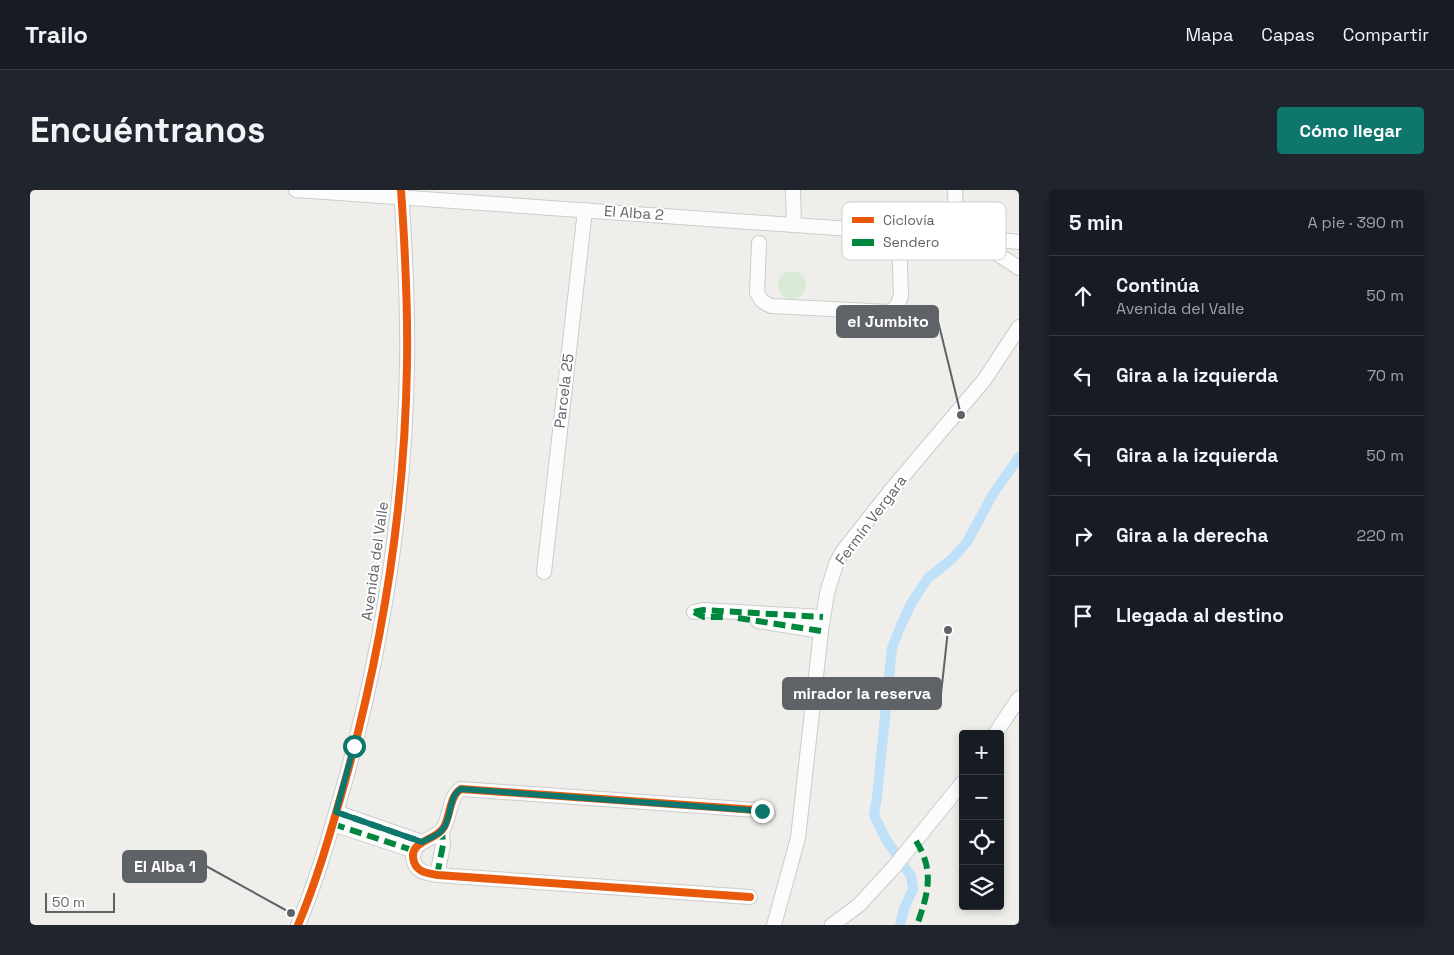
<!DOCTYPE html>
<html lang="es">
<head>
<meta charset="utf-8">
<style>
  body { margin:0; font-family:"Space Grotesk",sans-serif; background:#20242c; color:#f1f3f6 }
  .controls { position:absolute; right:15px; bottom:15px; display:grid; overflow:hidden; border-radius:5px; box-shadow:0 2px 8px #0003 }
  .controls button { width:45px; height:45px; display:grid; place-items:center; padding:0; border:0; border-bottom:1px solid #363941; background:#171b24; color:#f1f3f6; font:25px sans-serif }
  .scale { position:absolute; left:15px; bottom:12px; width:70px; box-sizing:border-box; padding-left:5px; border:2px solid #5f6368; border-top:0; font-size:14px; line-height:18px; white-space:nowrap; color:#5f6368; -webkit-text-stroke:4px #fff; paint-order:stroke }
  .stop { position:absolute; width:15px; height:15px; margin:-11px; border:4px solid #0f766e; border-radius:50%; background:#fff }
  .stop.end { background:#0f766e; border-color:#fff; box-shadow:0 1px 5px #0008 }
  .list { margin:0; padding:0; list-style:none }
  h2 { display:flex; justify-content:space-between; align-items:center; height:65px; margin:0; padding:0 20px; font-size:21px }
  h2 small { font-size:16px; font-weight:400; color:#9ea1a6 }
  .list li { display:grid; grid-template-columns:32px 1fr auto; gap:15px; align-items:center; box-sizing:border-box; height:80px; padding:0 20px; border-top:1px solid #363941 }
  .list b { display:block; font-size:19px; white-space:nowrap }
  .list p { margin:0; font-size:16px; white-space:nowrap; color:#9ea1a6 }
  .list em { font-size:16px; font-style:normal; color:#9ea1a6 }
  .icon { flex:none; width:28px; height:28px; fill:none; stroke:currentColor; stroke-width:2; stroke-linecap:round; stroke-linejoin:round }
  .map { position:relative; flex:none; width:989px; height:735px; overflow:hidden; border-radius:5px }
  header { display:flex; align-items:center; gap:30px; box-sizing:border-box; height:70px; padding:0 25px; background:#171b24; border-bottom:1px solid #363941 }
  header strong { font-size:24px }
  nav { display:flex; gap:28px; margin-inline-start:auto; font-size:18px }
  .intro { display:flex; align-items:center; justify-content:space-between; box-sizing:border-box; height:120px; padding:0 30px }
  h1 { margin:0; font-size:35px }
  .button { padding:12px 22px; border-radius:5px; background:#0f766e; color:#fff; font-size:18px; font-weight:700 }
  main { display:flex; gap:30px; padding:0 30px }
  aside { flex:1; background:#171b24; border-radius:5px; box-shadow:0 2px 8px #0003 }
  .map>svg:first-child { display:block }
</style>
</head>
<body>
<header>
<strong>Trailo</strong>
<nav><a>Mapa</a><a>Capas</a><a>Compartir</a></nav>
</header>
<div class="intro"><h1>Encuéntranos</h1><a class="button">Cómo llegar</a></div>
<main>
<div class="map">
<svg width="989" height="735" viewBox="0 0 989 735">
  <rect width="100%" height="100%" fill="#efeeea"/>
  <!-- green -->
  <circle fill="#d8ebd6" cx="762" cy="95" r="14"/>
  <g fill="none" stroke-linecap="round" stroke-linejoin="round">
    <!-- canal -->
    <path stroke="#bfe0f9" stroke-width="10" d="M870,735L874,719L883,699L881,686L855,648L844,625L847,607L862,458L871,435L882,412L898,388L922,369L937,352L963,304L989,267"/>
    <defs>
      <g id="minor">
        <path d="M266,0L920,46C945,49 968,64 989,78"/>
        <path d="M763,0L764,35"/>
        <path d="M925,0L927,46"/>
        <path d="M943,51L970,50L989,52"/>
        <path d="M729,53L727,103L732,111L741,116L860,122L867,116L871,106L869,42"/>
        <path d="M514,382L555,20"/>
        <path d="M664,422L673,420L793,427"/>
        <path d="M728,431L791,441"/>
        <path d="M965,544L989,508"/>
        <path d="M306,622L392,652"/>
        <path d="M303,634L385,661"/>
        <path d="M407,685L413,655L412,641"/>
        <path d="M720,707L407,685C398,683 388,683 384,672C377,650 407,651 414,637C420,626 420,605 431,599L726,620L738,624"/>
        <path d="M268,735C288,688 302,637 316,588C353,454 375,313 377,174C378,116 375,58 371,0"/>
        <path d="M744,735L768,648L791,441L797,403L806,374L813,361L862,299L955,189L989,137"/>
        <path d="M802,735L829,715L864,677L933,592"/>
      </g>
    </defs>
    <!-- minor casing -->
    <use href="#minor" stroke="#cbcccc" stroke-width="16"/>
    <!-- minor -->
    <use href="#minor" stroke="#fdfcfc" stroke-width="14"/>
    <!-- quiet -->
    <g stroke="#00873e" stroke-width="6" stroke-dasharray="12 6" stroke-linecap="butt">
      <path d="M664,422L673,420L793,427"/>
      <path d="M664,422L674,427H693"/>
      <path d="M708,428L791,441"/>
      <path d="M306,622L392,652"/>
      <path d="M303,634L385,661"/>
      <path d="M886,651C905,681 898,704 887,735"/>
      <path d="M407,685L413,655L412,641"/>
    </g>
    <defs>
      <g id="cycleway">
        <path d="M720,707L407,685C398,683 388,683 384,672C377,650 407,651 414,637C420,626 420,605 431,599L726,620L738,624"/>
        <path d="M268,735C288,688 302,637 316,588C353,454 375,313 377,174C378,116 375,58 371,0"/>
      </g>
    </defs>
    <!-- cycleway casing -->
    <use href="#cycleway" stroke="#fff" stroke-width="11"/>
    <!-- cycleway -->
    <use href="#cycleway" stroke="#e8590c" stroke-width="8"/>
  </g>
  <g fill="none" stroke-linecap="round" stroke-linejoin="round">
    <!-- route -->
    <path stroke="#0f766e" stroke-width="6" d="M324,556L306,622L392,652C399,648 408,646 413,639C422,628 418,606 431,599L732,621"/>
  </g>
  <g text-anchor="middle" stroke-width="4" stroke-linejoin="round" paint-order="stroke">
    <!-- street labels -->
    <g font-size="15" fill="#5f6368" stroke="#fff">
      <text transform="translate(604 23) rotate(4)" y="5">El Alba 2</text>
      <text transform="translate(534 201) rotate(-83)" y="5">Parcela 25</text>
      <text transform="translate(841 330) rotate(-53)" y="5">Fermín Vergara</text>
      <text transform="translate(345 371) rotate(-82)" y="5">Avenida del Valle</text>
    </g>
  </g>
  <!-- legend -->
  <rect x="812" y="12" width="164" height="58" rx="8" fill="#fff" stroke="#cfd0d2" stroke-width="1"/>
  <rect x="822" y="27" width="22" height="6" fill="#e8590c"/>
  <rect x="822" y="49" width="22" height="7" fill="#00873e"/>
  <g font-size="14" fill="#5f6368">
    <text x="853" y="35">Ciclovía</text>
    <text x="853" y="57">Sendero</text>
  </g>
  <!-- callouts -->
  <path fill="none" stroke="#5f6368" stroke-width="2" d="M931 225L908 131M918 440L911 504M261 723L176 676"/>
  <g fill="#5f6368" stroke="#fff" stroke-width="2">
    <circle cx="931" cy="225" r="5"/>
    <circle cx="918" cy="440" r="5"/>
    <circle cx="261" cy="723" r="5"/>
  </g>
  <g fill="#5f6368" stroke="#5f6368" stroke-width="2">
    <rect x="807" y="116" width="101" height="31" rx="5"/>
    <rect x="753" y="488" width="158" height="31" rx="5"/>
    <rect x="93" y="661" width="83" height="31" rx="5"/>
  </g>
  <g font-size="16" text-anchor="middle" font-weight="bold" fill="#fff">
    <text x="858" y="137">el Jumbito</text>
    <text x="832" y="509">mirador la reserva</text>
    <text x="135" y="682">El Alba 1</text>
  </g>
</svg>
<div class="controls">
<button>+</button>
<button>−</button>
<button><svg class="icon" aria-label="locate" viewBox="0 0 24 24"><circle cx="12" cy="12" r="6"/><path d="M12 2v4M12 18v4M2 12h4M18 12h4"/></svg></button>
<button><svg class="icon" aria-label="layers" viewBox="0 0 24 24"><path d="M12 4l9 5-9 5-9-5zM3 14l9 5 9-5"/></svg></button>
</div>
<div class="scale">50 m</div>
<div class="stop" style="left:324px;top:556px"></div>
<div class="stop end" style="left:732px;top:621px"></div>
</div>
<aside>
<h2>5 min<small>A pie · 390 m</small></h2>
<ul class="list">
<li><svg class="icon" aria-label="ahead" viewBox="0 0 24 24"><path d="M12 20V5M6 11l6-6 6 6"/></svg><div><b>Continúa</b><p>Avenida del Valle</p></div><em>50 m</em></li>
<li><svg class="icon" aria-label="left" viewBox="0 0 24 24"><path d="M17 20v-9H6M10 6l-5 5 5 5"/></svg><div><b>Gira a la izquierda</b></div><em>70 m</em></li>
<li><svg class="icon" aria-label="left" viewBox="0 0 24 24"><path d="M17 20v-9H6M10 6l-5 5 5 5"/></svg><div><b>Gira a la izquierda</b></div><em>50 m</em></li>
<li><svg class="icon" aria-label="right" viewBox="0 0 24 24"><path d="M7 20v-9h11M14 6l5 5-5 5"/></svg><div><b>Gira a la derecha</b></div><em>220 m</em></li>
<li><svg class="icon" aria-label="arrive" viewBox="0 0 24 24"><path d="M6 21V4h12l-3 4 3 4H6"/></svg><div><b>Llegada al destino</b></div></li>
</ul>
</aside>
</main>
</body>
</html>
